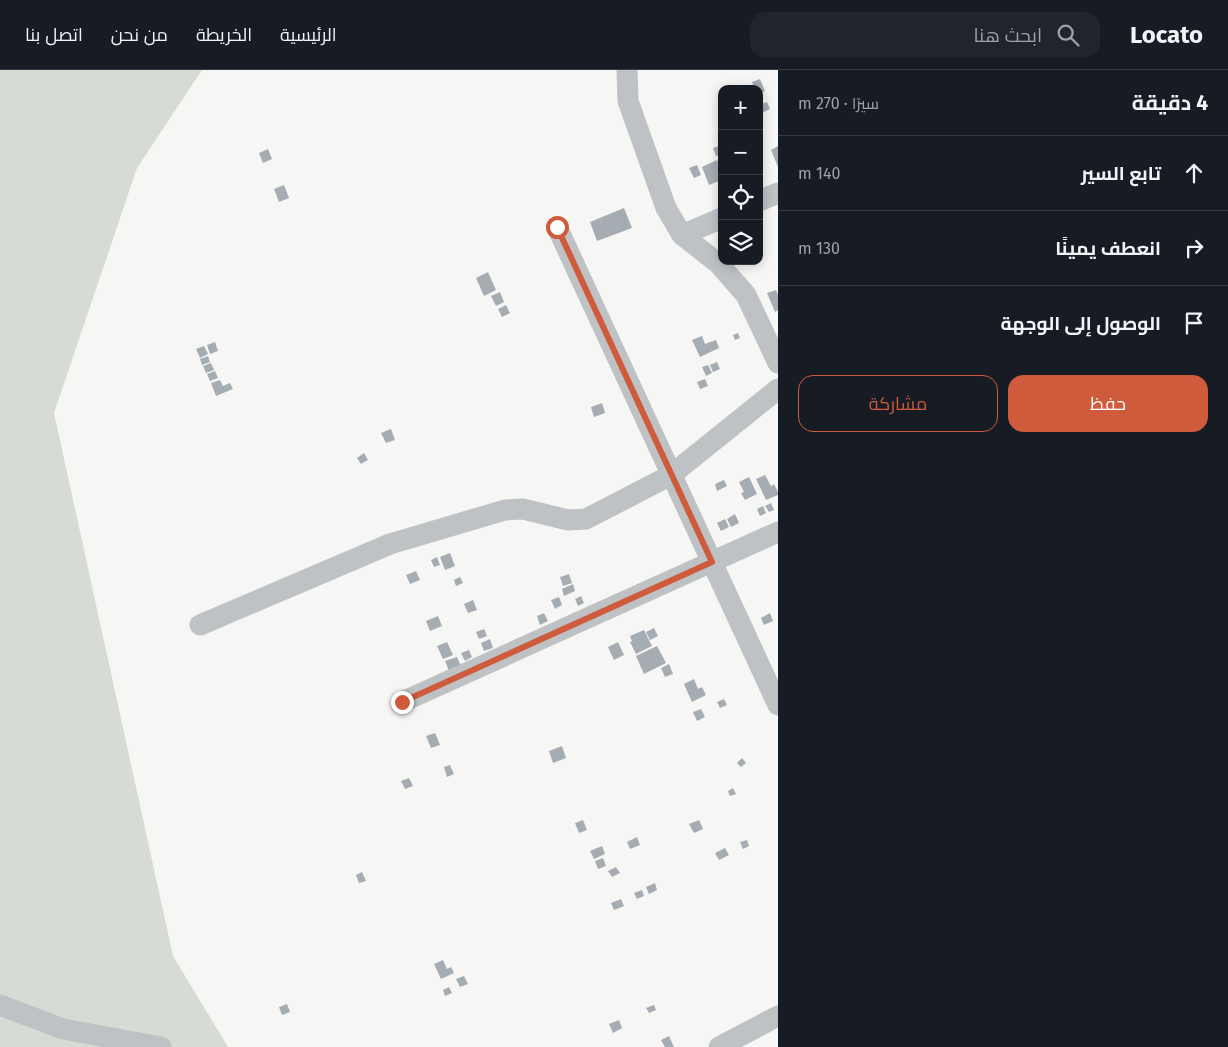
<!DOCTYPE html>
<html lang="ar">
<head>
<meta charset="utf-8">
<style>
  body { margin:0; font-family:"Fira Sans",Cairo,sans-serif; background:#20242c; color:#f1f3f6; direction:rtl }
  .controls { position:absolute; right:15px; top:15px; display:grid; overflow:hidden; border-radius:10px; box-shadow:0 2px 12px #0003 }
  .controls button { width:45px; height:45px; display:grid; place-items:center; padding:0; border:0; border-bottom:1px solid #363941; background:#171b24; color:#f1f3f6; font:25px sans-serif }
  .stop { position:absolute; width:15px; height:15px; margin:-11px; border:4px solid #ce5c3c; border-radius:50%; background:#fff }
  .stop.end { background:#ce5c3c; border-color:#fff; box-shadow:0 1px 5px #0008 }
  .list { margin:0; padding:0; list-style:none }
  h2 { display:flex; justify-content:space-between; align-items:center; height:65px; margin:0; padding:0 20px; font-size:21px }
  h2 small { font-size:16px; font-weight:400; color:#9ea1a6 }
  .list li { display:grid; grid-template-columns:32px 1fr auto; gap:15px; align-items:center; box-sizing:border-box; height:75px; padding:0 20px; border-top:1px solid #363941 }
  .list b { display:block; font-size:19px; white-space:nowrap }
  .list em { font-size:16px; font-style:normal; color:#9ea1a6 }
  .actions { display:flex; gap:10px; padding:15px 20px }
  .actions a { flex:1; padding:11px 0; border:1px solid #ce5c3c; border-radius:15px; text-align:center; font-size:18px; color:#ce5c3c }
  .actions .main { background:#ce5c3c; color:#fff }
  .icon { flex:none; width:28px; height:28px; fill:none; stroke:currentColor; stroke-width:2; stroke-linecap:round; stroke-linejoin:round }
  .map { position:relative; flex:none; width:778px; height:977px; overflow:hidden; direction:ltr }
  header { display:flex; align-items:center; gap:30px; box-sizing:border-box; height:70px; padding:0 25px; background:#171b24; border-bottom:1px solid #363941 }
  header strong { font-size:24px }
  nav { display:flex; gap:28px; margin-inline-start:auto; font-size:18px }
  .search { width:350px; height:45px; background:#20242c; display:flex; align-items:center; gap:12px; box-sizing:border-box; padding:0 18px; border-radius:15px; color:#9ea1a6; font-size:19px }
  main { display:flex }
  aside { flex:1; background:#171b24 }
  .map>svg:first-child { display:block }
</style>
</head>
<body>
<header>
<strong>Locato</strong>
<div class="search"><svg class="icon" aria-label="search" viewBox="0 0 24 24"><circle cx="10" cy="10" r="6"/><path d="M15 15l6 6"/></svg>ابحث هنا</div>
<nav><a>الرئيسية</a><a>الخريطة</a><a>من نحن</a><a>اتصل بنا</a></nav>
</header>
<main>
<aside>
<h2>4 دقيقة<small>سيرًا · 270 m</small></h2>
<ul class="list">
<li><svg class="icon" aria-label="ahead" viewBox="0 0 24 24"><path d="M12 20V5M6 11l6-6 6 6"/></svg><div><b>تابع السير</b></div><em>140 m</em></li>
<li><svg class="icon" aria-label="right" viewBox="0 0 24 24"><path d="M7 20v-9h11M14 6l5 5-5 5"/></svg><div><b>انعطف يمينًا</b></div><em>130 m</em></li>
<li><svg class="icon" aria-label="arrive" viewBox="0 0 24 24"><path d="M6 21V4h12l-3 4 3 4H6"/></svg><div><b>الوصول إلى الوجهة</b></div></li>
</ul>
<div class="actions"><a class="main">حفظ</a><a>مشاركة</a></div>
</aside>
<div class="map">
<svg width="778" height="977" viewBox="0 0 778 977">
  <rect width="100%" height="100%" fill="#f6f6f4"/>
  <!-- green -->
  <path fill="#d6dbd3" d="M0,0H202L137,98L54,343L173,886L228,977H0Z"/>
  <!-- building -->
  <g fill="#a6adb2">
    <path d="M760,9L765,21L759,24V19H754L752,12Z"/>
    <path d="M767,32L770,39L759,44V35Z"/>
    <path d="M722,75V84L716,86L713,78Z"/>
    <path d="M778,76V97L771,80Z"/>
    <path d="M268,79L272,89L263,93L259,83Z"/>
    <path d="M717,90L722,102V110L709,115L702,97Z"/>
    <path d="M697,95L701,105L694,108L689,98Z"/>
    <path d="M284,115L289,128L279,132L274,119Z"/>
    <path d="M624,138L632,158L597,171L590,152Z"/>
    <path d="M488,202L496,220L484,226L476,208Z"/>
    <path d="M776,220L778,225V240L775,242L767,223Z"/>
    <path d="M500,222L504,232L496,236L491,226Z"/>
    <path d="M506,235L510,243L502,247L498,239Z"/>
    <path d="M738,263L740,268L735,270L733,265Z"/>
    <path d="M702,266L705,274L716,270L719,278L700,287L692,270Z"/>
    <path d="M215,272L218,281L210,284L207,275Z"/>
    <path d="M204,276L208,284L200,288L196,279Z"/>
    <path d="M208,286L210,292L202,295L200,289Z"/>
    <path d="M717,292L720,299L713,302L710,295Z"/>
    <path d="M211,293L214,300L206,303L203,296Z"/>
    <path d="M708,295L712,303L706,306L702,297Z"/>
    <path d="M215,301L218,308L210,311L207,304Z"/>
    <path d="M705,309L708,316L700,319L697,312Z"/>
    <path d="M220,310L223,316L230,313L233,319L216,326L211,313Z"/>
    <path d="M602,333L605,343L594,347L591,337Z"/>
    <path d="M391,359L395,370L386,373L381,363Z"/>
    <path d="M364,383L368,390L361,394L357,388Z"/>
    <path d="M765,405L771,416L774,414L778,422V425L766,430L756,409Z"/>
    <path d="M749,407L757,424L745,430L741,423L744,422L739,412Z"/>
    <path d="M724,410L727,416L717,421L715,414Z"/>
    <path d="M771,433L774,440L769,442L765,436Z"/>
    <path d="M763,436L766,443L760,446L757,439Z"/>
    <path d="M735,444L739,453L731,457L727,449Z"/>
    <path d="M725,449L729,457L721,461L717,453Z"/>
    <path d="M450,483L455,496L445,500L440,487Z"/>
    <path d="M437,487L440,495L434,497L431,490Z"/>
    <path d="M416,501L420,510L410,514L406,505Z"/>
    <path d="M569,504L572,513L563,516L560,507Z"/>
    <path d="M460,507L463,513L456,516L454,510Z"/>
    <path d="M573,514L575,521L564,526L562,519Z"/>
    <path d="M581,526L584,533L578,536L575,529Z"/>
    <path d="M559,527L562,535L555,539L551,530Z"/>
    <path d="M473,530L477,540L468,543L464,534Z"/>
    <path d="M544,543L548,551L540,555L537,546Z"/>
    <path d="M770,543L773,551L764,555L761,548Z"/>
    <path d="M438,546L442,556L430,561L426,551Z"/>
    <path d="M654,558L658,566L650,570L646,562Z"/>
    <path d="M484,559L487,566L479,569L476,562Z"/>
    <path d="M644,560L652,576L636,584L630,572L632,571L630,566Z"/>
    <path d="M490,569L493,578L484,581L481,573Z"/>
    <path d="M447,572L453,585L443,589L437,576Z"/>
    <path d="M618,572L624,585L614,590L608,577Z"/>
    <path d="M657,576L666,593L644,604L636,586Z"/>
    <path d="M469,580L472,587L465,591L461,583Z"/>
    <path d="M457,587L461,596L449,601L445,591Z"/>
    <path d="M669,594L673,604L665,607L661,598Z"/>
    <path d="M694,609L698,619L702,617L706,625L692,632L684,614Z"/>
    <path d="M724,629L727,635L720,638L717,632Z"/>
    <path d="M701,639L705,647L697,651L693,642Z"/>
    <path d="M435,663L440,675L431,678L426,666Z"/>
    <path d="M562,676L566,688L553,693L549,681Z"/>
    <path d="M742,688L746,693L741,697L737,693Z"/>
    <path d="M450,695L454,704L447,707L444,697Z"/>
    <path d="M409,708L413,716L405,719L401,711Z"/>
    <path d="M733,718L736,724L730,726L728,721Z"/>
    <path d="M583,750L587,760L579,763L575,753Z"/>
    <path d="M699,750L703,759L694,763L689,754Z"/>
    <path d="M637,767L640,775L630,779L627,772Z"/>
    <path d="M747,770L749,776L743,779L740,772Z"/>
    <path d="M602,776L605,784L594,789L590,781Z"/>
    <path d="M725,778L729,785L719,790L715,783Z"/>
    <path d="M603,788L606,796L598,799L595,791Z"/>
    <path d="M616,797L620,803L612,807L608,801Z"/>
    <path d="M362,802L366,811L359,813L356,805Z"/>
    <path d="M655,813L657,820L649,824L646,817Z"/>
    <path d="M642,820L644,826L637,829L634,823Z"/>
    <path d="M621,829L624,836L614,840L611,833Z"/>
    <path d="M443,890L447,899L451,897L454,903L441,909L434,894Z"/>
    <path d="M464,906L468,914L460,917L456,909Z"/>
    <path d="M449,917L452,923L445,926L443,920Z"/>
    <path d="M287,934L290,942L282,945L279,937Z"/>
    <path d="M654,935L656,940L649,943L646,938Z"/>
    <path d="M619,950L622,958L613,963L609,954Z"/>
    <path d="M669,966L674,977H665L661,970Z"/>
  </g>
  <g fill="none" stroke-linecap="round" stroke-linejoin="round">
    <!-- minor -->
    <g stroke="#bec2c5" stroke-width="21">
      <path d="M627,0L628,31L666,138L682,165L719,194L746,225L778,293"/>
      <path d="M759,131L778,123"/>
      <path d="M557,157L778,635"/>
      <path d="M682,165L722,148"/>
      <path d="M200,555L390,474L505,440L523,439L568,450L586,449L671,405L778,319"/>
      <path d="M402,632L778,462"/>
      <path d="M0,935L63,959L161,977"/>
      <path d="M719,977L778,946"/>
    </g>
  </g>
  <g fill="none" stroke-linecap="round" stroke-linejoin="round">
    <!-- route -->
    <path stroke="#ce5c3c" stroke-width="6" d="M402,632L712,492L557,157"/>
  </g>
</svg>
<div class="controls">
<button>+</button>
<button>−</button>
<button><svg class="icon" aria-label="locate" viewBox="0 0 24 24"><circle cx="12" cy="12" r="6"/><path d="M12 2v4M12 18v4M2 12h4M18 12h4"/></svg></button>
<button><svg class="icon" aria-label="layers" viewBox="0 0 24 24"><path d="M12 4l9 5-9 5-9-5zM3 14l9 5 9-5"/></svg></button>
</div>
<div class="stop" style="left:557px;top:157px"></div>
<div class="stop end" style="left:402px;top:632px"></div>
</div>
</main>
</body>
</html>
